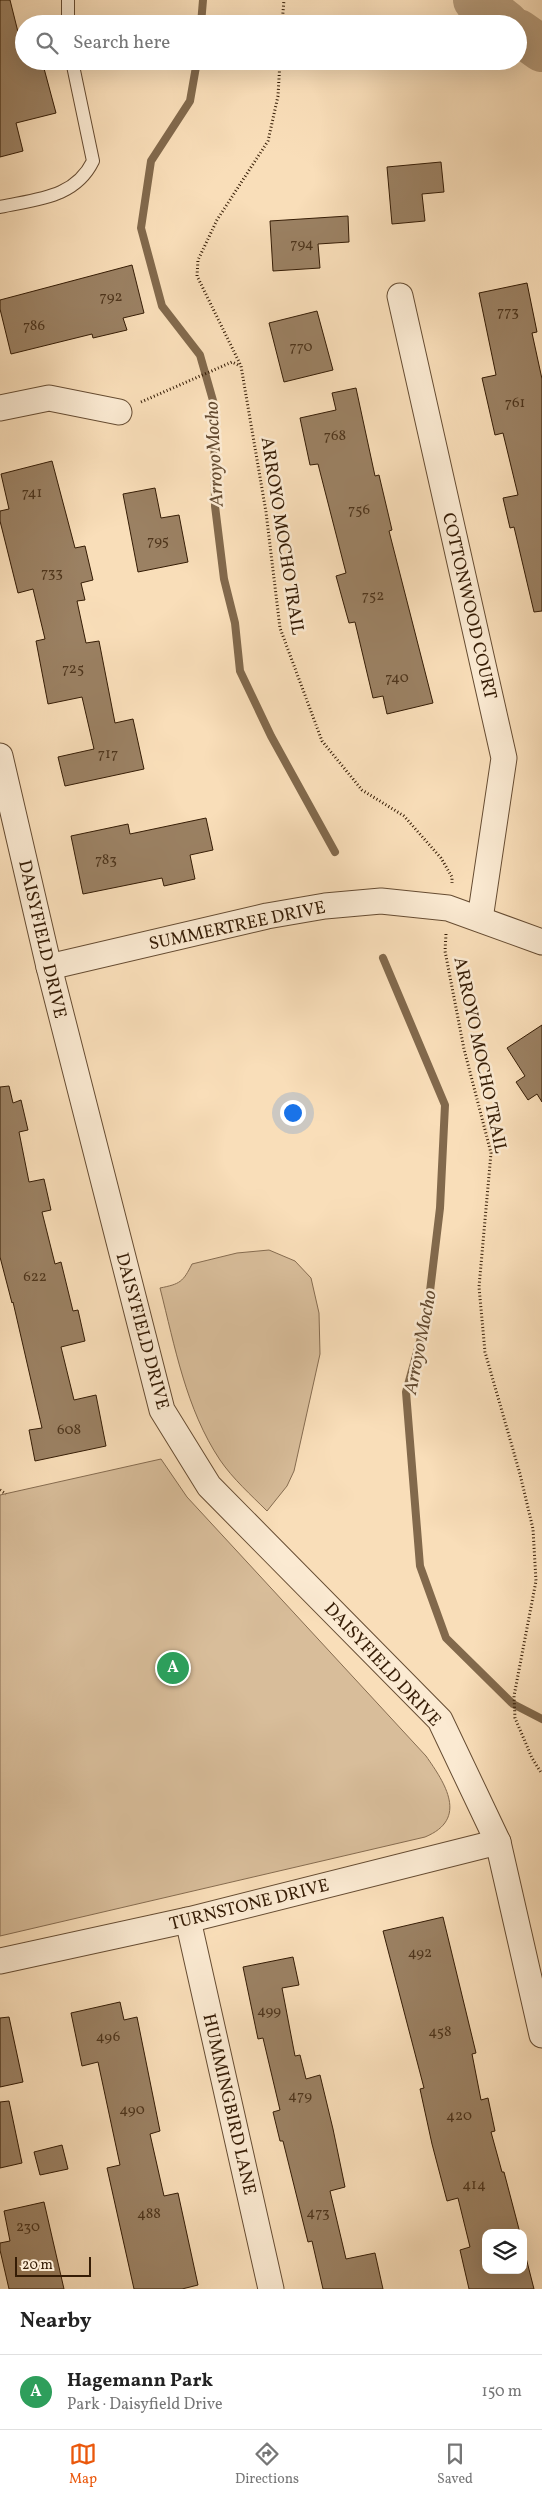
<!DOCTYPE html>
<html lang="en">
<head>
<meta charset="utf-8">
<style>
  body { margin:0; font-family:Vollkorn,serif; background:#f2f2f2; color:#222 }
  .controls { position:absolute; right:15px; bottom:15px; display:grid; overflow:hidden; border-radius:10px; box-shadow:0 5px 20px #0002 }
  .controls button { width:45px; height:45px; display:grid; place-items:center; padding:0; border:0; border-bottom:1px solid #e0e0e0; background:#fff; color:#222; font:25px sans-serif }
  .scale { position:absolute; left:15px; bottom:12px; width:76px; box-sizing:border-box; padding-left:5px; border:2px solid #351c05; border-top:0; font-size:14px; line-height:18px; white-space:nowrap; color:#351c05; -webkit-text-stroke:4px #fbead2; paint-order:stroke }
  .you { position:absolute; left:292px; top:1112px; width:18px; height:18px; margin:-12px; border:4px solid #fff; border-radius:50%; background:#1a73e8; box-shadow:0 0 0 8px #1a73e833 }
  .badge { display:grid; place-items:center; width:32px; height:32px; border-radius:50%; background:#ea580c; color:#fff; font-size:16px; font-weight:700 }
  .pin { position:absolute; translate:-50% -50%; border:2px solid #fff; box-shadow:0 1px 5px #0006 }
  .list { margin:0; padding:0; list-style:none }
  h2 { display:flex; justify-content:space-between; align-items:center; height:65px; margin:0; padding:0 20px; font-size:21px }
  h2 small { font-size:16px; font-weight:400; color:#767676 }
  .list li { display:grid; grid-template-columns:32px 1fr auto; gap:15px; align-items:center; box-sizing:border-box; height:75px; padding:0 20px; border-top:1px solid #e0e0e0 }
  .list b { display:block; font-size:19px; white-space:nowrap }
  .list p { margin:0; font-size:16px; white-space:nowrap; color:#767676 }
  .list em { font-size:16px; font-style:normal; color:#767676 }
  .icon { flex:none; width:28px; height:28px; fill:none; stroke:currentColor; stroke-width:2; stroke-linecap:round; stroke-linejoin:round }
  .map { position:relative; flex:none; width:542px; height:2289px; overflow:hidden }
  .search { position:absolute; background:#fff; box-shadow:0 5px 20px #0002; left:15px; right:15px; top:15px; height:55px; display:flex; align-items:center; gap:12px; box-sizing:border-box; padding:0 18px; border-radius:28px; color:#767676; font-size:19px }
  .sheet { height:140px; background:#fff }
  nav { display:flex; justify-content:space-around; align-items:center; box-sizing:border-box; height:70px; border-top:1px solid #e0e0e0; background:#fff; font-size:14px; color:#767676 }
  nav a { display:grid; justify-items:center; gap:2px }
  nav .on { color:#ea580c }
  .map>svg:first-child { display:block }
</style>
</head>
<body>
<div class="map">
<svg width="542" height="2289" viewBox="0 0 542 2289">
  <rect width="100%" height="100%" fill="#f9deb9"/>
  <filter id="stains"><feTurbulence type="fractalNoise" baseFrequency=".004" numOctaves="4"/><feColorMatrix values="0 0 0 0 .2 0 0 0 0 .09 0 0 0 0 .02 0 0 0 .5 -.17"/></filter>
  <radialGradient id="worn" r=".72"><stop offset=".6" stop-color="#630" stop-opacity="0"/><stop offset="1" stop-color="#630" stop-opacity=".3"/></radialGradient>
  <!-- green -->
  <g fill="#d8bd9a" stroke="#866c50">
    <path d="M269,1250L295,1261L311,1278L319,1313L320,1354L294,1471L287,1486L267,1511C251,1495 233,1479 220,1460C186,1409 175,1347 160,1288C180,1284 183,1282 192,1264L237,1253Z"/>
    <path d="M161,1459L187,1497L426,1756C445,1783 469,1819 425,1837L0,1936V1495Z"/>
  </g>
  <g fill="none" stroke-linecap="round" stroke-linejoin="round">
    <!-- stream -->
    <g stroke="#82694c" stroke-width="8">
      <path d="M201,24L203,0"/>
      <path d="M197,61L190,101L151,161L141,228L162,306L200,355L214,404L215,506L224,579L235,623L240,671L271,736L335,852"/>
      <path d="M383,958L445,1105L440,1208L427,1316L406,1392L420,1566L446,1638L513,1704L542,1719"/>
    </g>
    <!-- river -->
    <g stroke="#b69c7c" stroke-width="46">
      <path d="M476,0L506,24"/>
      <path d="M518,32L542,49"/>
    </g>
  </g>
  <!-- building -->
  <g fill="#9b8163" stroke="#351c05">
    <path d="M0,0H10L18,32L24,31V61H42L56,113L16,123L23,151L0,157Z"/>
    <path d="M441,162L444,192L422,194L425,221L392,224L387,167Z"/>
    <path d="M348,216L349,242L318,244L320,268L273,271L270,221Z"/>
    <path d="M132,265L144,313L123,318L127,330L93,338L92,334L11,354L0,309V300Z"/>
    <path d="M527,283L537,332L532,333L542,379V611L534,612L514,527L510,528L503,498L518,495L503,433L495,435L482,378L496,375L479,293Z"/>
    <path d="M317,311L333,370L284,382L269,323Z"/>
    <path d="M356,388L375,476L379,475L392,530L389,531L433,703L387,714L383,696L373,698L355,622L349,623L336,576L346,573L318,464L310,465L300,418L336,410L332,393Z"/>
    <path d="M52,461L75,548L85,546L93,580L81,583L85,600L77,601L86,643L99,641L115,723L133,719L144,769L65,786L58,757L94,749L82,697L48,704L36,641L45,639L33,589L18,593L0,521V511L9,509L1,474Z"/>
    <path d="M155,488L161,518L179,515L188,562L138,572L123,494Z"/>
    <path d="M206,818L213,850L190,855L195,879L164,886L162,878L83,894L71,836L128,824L130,834Z"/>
    <path d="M542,1025V1102L537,1094L528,1100L516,1082L525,1076L507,1048Z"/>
    <path d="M9,1086L13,1103L21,1100L28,1130L19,1132L29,1182L44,1179L51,1210L42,1212L55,1264L61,1262L73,1311L78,1310L85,1341L61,1347L74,1400L96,1395L106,1446L35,1461L29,1430L42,1428L13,1302L12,1303L0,1257V1087Z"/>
    <path d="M443,1917L476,2053L472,2054L481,2100L488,2098L495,2131L491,2132L502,2172H504L520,2233H486V2270H523V2246L534,2289H469L460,2250L470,2247L458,2198L447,2201L432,2144L420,2089L424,2088L383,1931Z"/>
    <path d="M293,1957L299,1985L282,1988L295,2056L300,2055L306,2079L320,2075L333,2129L345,2187L330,2191L346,2259L375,2253L383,2289H323L312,2241L308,2242L283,2141H280L273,2112L280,2110L263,2038L258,2039L243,1967Z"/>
    <path d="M120,2002L124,2020L137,2017L160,2131L150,2134L164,2196L178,2193L198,2285L182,2289H134L107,2168L120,2165L98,2062L82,2066L71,2013Z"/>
    <path d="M9,2017L23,2082L0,2087V2018Z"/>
    <path d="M9,2101L22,2163L0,2168V2102Z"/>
    <path d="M62,2145L68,2169L40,2175L34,2152Z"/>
    <path d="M44,2202L64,2289H9L0,2250V2243L10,2241L4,2211Z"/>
  </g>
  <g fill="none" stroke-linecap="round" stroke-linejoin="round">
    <defs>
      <g id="service">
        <path d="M68,0V24"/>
        <path d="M0,207C37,199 75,198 93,161L72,61"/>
      </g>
      <g id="minor">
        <path d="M400,296L504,758L480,919"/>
        <path d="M0,408L49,398L119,412"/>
        <path d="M0,756L49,967L162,1410L209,1486L440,1720L498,1842L542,2035"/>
        <path d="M49,967L267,916L325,906L381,901L448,908L542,942"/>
        <path d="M188,1920L271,2289"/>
        <path d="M0,1961L188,1920L498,1842"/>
      </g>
    </defs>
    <!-- service casing -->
    <use href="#service" stroke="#664c32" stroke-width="14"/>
    <!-- minor casing -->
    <use href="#minor" stroke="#664c32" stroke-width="27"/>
    <!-- path -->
    <g stroke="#351c05" stroke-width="3" stroke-dasharray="1 2.5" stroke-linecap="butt">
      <path d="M282,24L284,0"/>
      <path d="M280,61L278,96L268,141L217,220L198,260L197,276L241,366L266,512L280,628L322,741L362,790L404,816L441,858L452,877V883"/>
      <path d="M141,402L232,362L240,366"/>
      <path d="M446,934L445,951L464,1049L491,1153L479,1287L485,1352L520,1474L533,1529L536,1581L514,1696L515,1718L532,1758L542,1774"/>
      <path d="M0,1490L6,1494"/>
    </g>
    <!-- service -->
    <use href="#service" stroke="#fbead2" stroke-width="12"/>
    <!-- minor -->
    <use href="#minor" stroke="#fbead2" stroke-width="25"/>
  </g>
  <g text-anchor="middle" stroke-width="5" stroke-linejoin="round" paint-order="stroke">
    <!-- number labels -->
    <g font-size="15" fill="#4e351c">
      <text x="302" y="248">794</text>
      <text x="111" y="301">792</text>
      <text x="508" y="316">773</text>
      <text x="34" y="330">786</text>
      <text x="301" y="351">770</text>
      <text x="515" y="407">761</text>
      <text x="335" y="440">768</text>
      <text x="32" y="497">741</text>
      <text x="359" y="514">756</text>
      <text x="158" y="545">795</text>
      <text x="52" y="577">733</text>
      <text x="373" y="600">752</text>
      <text x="73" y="673">725</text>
      <text x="397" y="682">740</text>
      <text x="108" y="758">717</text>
      <text x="106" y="864">783</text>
      <text x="35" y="1281">622</text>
      <text x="69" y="1434">608</text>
      <text x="420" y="1957">492</text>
      <text x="269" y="2015">499</text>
      <text x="440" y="2036">458</text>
      <text x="108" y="2041">496</text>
      <text x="300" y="2100">479</text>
      <text x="132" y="2114">490</text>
      <text x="459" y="2120">420</text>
      <text x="474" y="2189">414</text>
      <text x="318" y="2217">473</text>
      <text x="149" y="2218">488</text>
      <text x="28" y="2231">230</text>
    </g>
    <!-- street labels -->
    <g font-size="18" fill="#351c05" stroke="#fbead2">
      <text transform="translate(283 536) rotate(81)" y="6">ARROYO MOCHO TRAIL</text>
      <text transform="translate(470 606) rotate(77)" y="6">COTTONWOOD COURT</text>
      <text transform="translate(237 925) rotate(-12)" y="6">SUMMERTREE DRIVE</text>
      <text transform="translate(43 939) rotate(77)" y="6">DAISYFIELD DRIVE</text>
      <text transform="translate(481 1055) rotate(78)" y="6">ARROYO MOCHO TRAIL</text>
      <text transform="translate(143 1331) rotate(75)" y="6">DAISYFIELD DRIVE</text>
      <text transform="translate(383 1664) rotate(47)" y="6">DAISYFIELD DRIVE</text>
      <text transform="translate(249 1904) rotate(-14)" y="6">TURNSTONE DRIVE</text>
      <text transform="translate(230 2104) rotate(77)" y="6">HUMMINGBIRD LANE</text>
    </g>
    <!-- water labels -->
    <g font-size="19" font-style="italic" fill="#62492f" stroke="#fbead2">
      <text transform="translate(213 454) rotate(-93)" y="7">Arroyo Mocho</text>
      <text transform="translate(419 1342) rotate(-79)" y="7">Arroyo Mocho</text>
    </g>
  </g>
  <rect width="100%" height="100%" filter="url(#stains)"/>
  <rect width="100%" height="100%" fill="url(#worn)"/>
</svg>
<div class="controls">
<button><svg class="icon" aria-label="layers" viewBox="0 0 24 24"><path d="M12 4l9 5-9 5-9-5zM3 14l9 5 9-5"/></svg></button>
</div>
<div class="scale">20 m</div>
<div class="you"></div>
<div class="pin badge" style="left:173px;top:1668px;background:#2e9e5b">A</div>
<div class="search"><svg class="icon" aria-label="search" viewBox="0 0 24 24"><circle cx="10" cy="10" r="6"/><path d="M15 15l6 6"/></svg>Search here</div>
</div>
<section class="sheet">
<h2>Nearby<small></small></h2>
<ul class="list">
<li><span class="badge" style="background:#2e9e5b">A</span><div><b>Hagemann Park</b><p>Park · Daisyfield Drive</p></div><em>150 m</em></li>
</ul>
</section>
<nav>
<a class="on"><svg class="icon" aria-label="map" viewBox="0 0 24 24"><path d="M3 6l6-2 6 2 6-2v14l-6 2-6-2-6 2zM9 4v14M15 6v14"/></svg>Map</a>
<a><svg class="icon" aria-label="directions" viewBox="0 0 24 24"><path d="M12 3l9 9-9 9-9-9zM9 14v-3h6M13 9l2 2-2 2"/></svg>Directions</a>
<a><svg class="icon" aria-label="saved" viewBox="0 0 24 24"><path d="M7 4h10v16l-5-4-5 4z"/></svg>Saved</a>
</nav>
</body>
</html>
